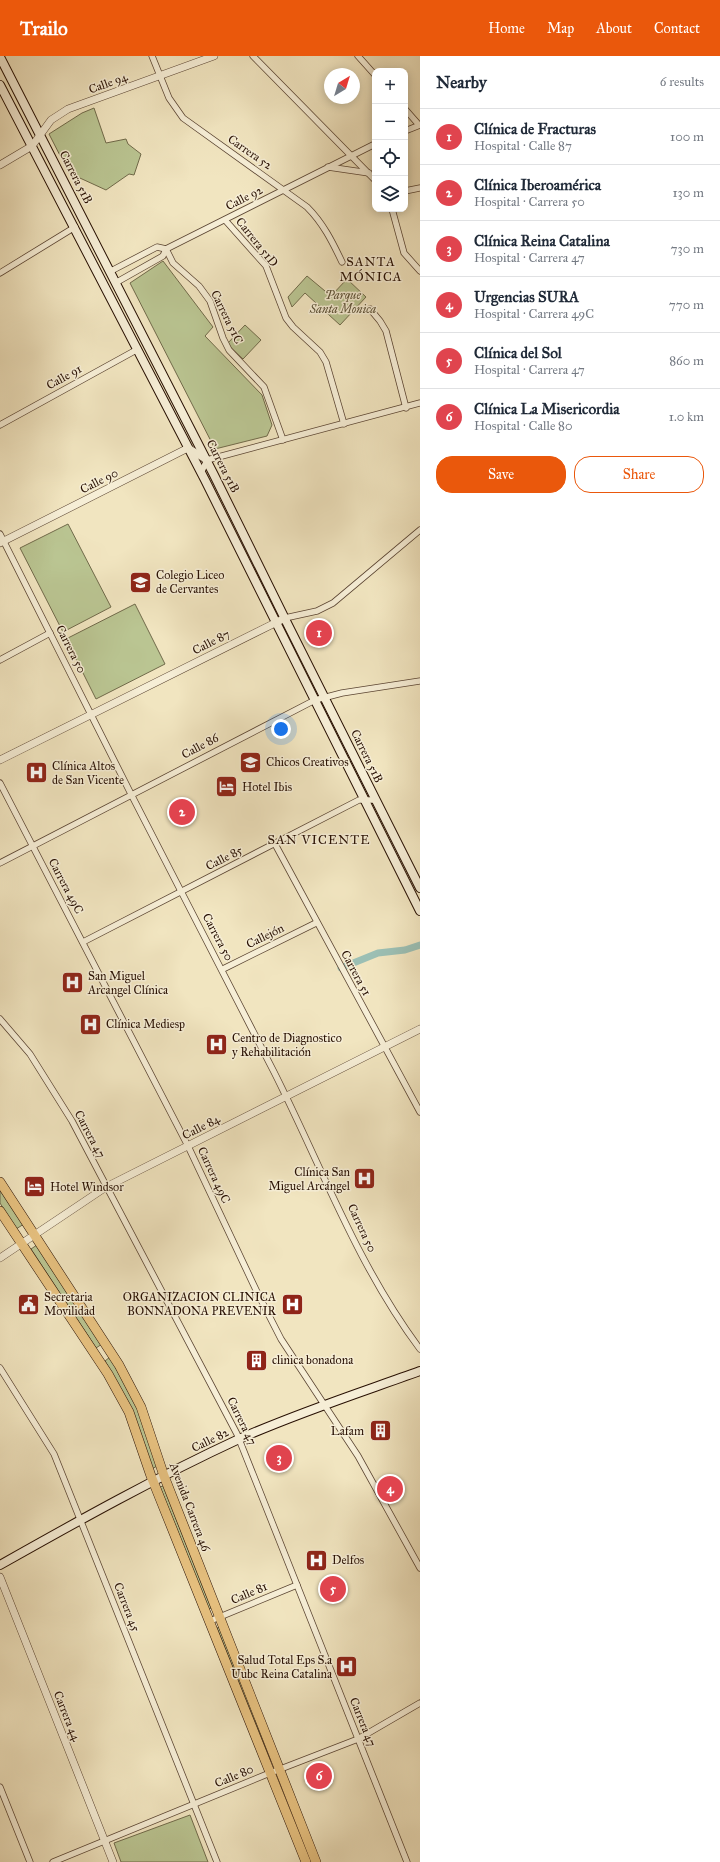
<!DOCTYPE html>
<html lang="en">
<head>
<meta charset="utf-8">
<style>
  body { margin:0; font-family:"IM FELL Great Primer",serif; background:#f2f2f3; color:#1f2937 }
  .controls { position:absolute; right:12px; top:12px; display:grid; overflow:hidden; border-radius:8px; box-shadow:0 2px 10px #0003 }
  .controls button { width:36px; height:36px; display:grid; place-items:center; padding:0; border:0; border-bottom:1px solid #e0e1e3; background:#fff; color:#1f2937; font:20px sans-serif }
  .compass { position:absolute; left:324px; top:12px; width:36px; height:36px; border-radius:50%; background:#fff; box-shadow:0 2px 10px #0003; rotate:38deg }
  .you { position:absolute; left:281px; top:673px; width:14px; height:14px; margin:-10px; border:3px solid #fff; border-radius:50%; background:#1a73e8; box-shadow:0 0 0 6px #1a73e833 }
  .badge { display:grid; place-items:center; width:26px; height:26px; border-radius:50%; background:#ea580c; color:#fff; font-size:13px; font-weight:700 }
  .pin { position:absolute; translate:-50% -50%; border:2px solid #fff; box-shadow:0 1px 4px #0006 }
  .list { margin:0; padding:0; list-style:none }
  h2 { display:flex; justify-content:space-between; align-items:center; height:52px; margin:0; padding:0 16px; font-size:17px }
  h2 small { font-size:13px; font-weight:400; color:#747a83 }
  .list li { display:grid; grid-template-columns:26px 1fr auto; gap:12px; align-items:center; box-sizing:border-box; height:56px; padding:0 16px; border-top:1px solid #e0e1e3 }
  .list b { display:block; font-size:15px; white-space:nowrap }
  .list p { margin:0; font-size:13px; white-space:nowrap; color:#747a83 }
  .list em { font-size:13px; font-style:normal; color:#747a83 }
  .actions { display:flex; gap:8px; padding:12px 16px }
  .actions a { flex:1; padding:9px 0; border:1px solid #ea580c; border-radius:16px; text-align:center; font-size:14px; color:#ea580c }
  .actions .main { background:#ea580c; color:#fff }
  .icon { flex:none; width:22px; height:22px; fill:none; stroke:currentColor; stroke-width:2; stroke-linecap:round; stroke-linejoin:round }
  .map { position:relative; flex:none; width:420px; height:1806px; overflow:hidden }
  header { display:flex; align-items:center; gap:24px; box-sizing:border-box; height:56px; padding:0 20px; background:#ea580c; color:#fff }
  header strong { font-size:19px }
  nav { display:flex; gap:22px; margin-inline-start:auto; font-size:14px }
  main { display:flex }
  aside { flex:1; background:#fff }
  .map>svg:first-child { display:block }
</style>
</head>
<body>
<header>
<strong>Trailo</strong>
<nav><a>Home</a><a>Map</a><a>About</a><a>Contact</a></nav>
</header>
<main>
<div class="map">
<svg width="420" height="1806" viewBox="0 0 420 1806">
  <rect width="100%" height="100%" fill="#f1e5c0"/>
  <filter id="stains"><feTurbulence type="fractalNoise" baseFrequency=".005" numOctaves="4"/><feColorMatrix values="0 0 0 0 .2 0 0 0 0 .09 0 0 0 0 .02 0 0 0 .5 -.17"/></filter>
  <radialGradient id="worn" r=".72"><stop offset=".6" stop-color="#630" stop-opacity="0"/><stop offset="1" stop-color="#630" stop-opacity=".3"/></radialGradient>
  <!-- green -->
  <g fill="#bac592" stroke="#706a4a">
    <path d="M94,52L106,87L126,83L128,88L141,98L134,119L129,118L106,134L69,117L49,78L82,57Z"/>
    <path d="M163,205L213,271L205,280L262,339L272,369L267,380L215,393L130,227Z"/>
    <path d="M307,220L331,240L347,223L366,241L340,269L305,237L292,251L288,241Z"/>
    <path d="M245,269L261,284L243,303L227,288Z"/>
    <path d="M68,468L111,551L63,576L20,492Z"/>
    <path d="M135,548L165,608L96,643L66,583Z"/>
    <path d="M0,1132L24,1168L16,1173L0,1147Z"/>
    <path d="M37,1189L102,1288L96,1292L31,1193Z"/>
    <path d="M110,1301L139,1355L157,1410L152,1413L128,1346L105,1305Z"/>
    <path d="M163,1430L211,1552L208,1554L160,1431Z"/>
    <path d="M220,1571L273,1703L270,1704L217,1572Z"/>
    <path d="M190,1759L208,1806H121L114,1787Z"/>
  </g>
  <g fill="none" stroke-linecap="round" stroke-linejoin="round">
    <!-- canal -->
    <path stroke="#9bbfb4" stroke-width="7" d="M341,912L378,897L405,894L420,889"/>
    <defs>
      <g id="minor">
        <path d="M152,0L169,42L183,62L307,151C323,167 332,185 342,206"/>
        <path d="M253,0L375,124"/>
        <path d="M358,0L375,19"/>
        <path d="M405,53L419,69"/>
        <path d="M405,75L420,69"/>
        <path d="M328,111L369,117"/>
        <path d="M405,135L420,132"/>
        <path d="M392,153L404,197L420,215"/>
        <path d="M225,164L266,210L286,262L293,271L320,296L326,306L344,368"/>
        <path d="M166,193L173,207L199,230L210,245L223,282L229,294L264,331L283,384"/>
        <path d="M111,215L157,191L166,193L375,88"/>
        <path d="M0,217L75,171"/>
        <path d="M117,226L163,200L166,193"/>
        <path d="M370,253L380,265L386,275L406,352"/>
        <path d="M0,369L138,293"/>
        <path d="M201,417L207,404L420,347"/>
        <path d="M0,478C44,565 87,651 131,738C178,831 227,923 274,1016C321,1109 357,1209 420,1293"/>
        <path d="M285,562L317,555L333,547L420,474"/>
        <path d="M0,604L50,577"/>
        <path d="M0,727L188,1090L257,1236L281,1283L358,1400L420,1512"/>
        <path d="M275,788L420,1056"/>
        <path d="M0,807L315,644L342,637L420,625"/>
        <path d="M83,886L359,744H376"/>
        <path d="M223,913L316,867"/>
        <path d="M0,963L30,998L72,1065L237,1378L407,1806"/>
        <path d="M0,1312L54,1398L217,1806"/>
        <path d="M210,1565L297,1529"/>
        <path d="M0,1731L30,1806"/>
        <path d="M53,1806L265,1719L358,1683L420,1647"/>
      </g>
      <g id="tertiary">
        <path d="M0,109L32,90L51,64L68,53L214,0"/>
        <path d="M0,487L188,392L207,404"/>
        <path d="M0,704L285,562"/>
        <path d="M0,1202L106,1131L420,973"/>
        <path d="M0,1521L113,1806"/>
      </g>
      <g id="secondary">
        <path d="M0,1L214,419L288,569L420,832"/>
        <path d="M0,29L205,424L420,855"/>
        <path d="M0,1509C78,1465 157,1421 239,1383C297,1357 359,1337 420,1315"/>
      </g>
      <g id="primary">
        <path d="M0,1126L119,1309L141,1351L164,1420L316,1806"/>
        <path d="M0,1155L108,1318L129,1356L151,1420L306,1806"/>
      </g>
    </defs>
    <!-- minor casing -->
    <use href="#minor" stroke="#5a4432" stroke-width="7"/>
    <!-- tertiary casing -->
    <use href="#tertiary" stroke="#5a4432" stroke-width="8"/>
    <!-- secondary casing -->
    <use href="#secondary" stroke="#270f02" stroke-width="10"/>
    <!-- primary casing -->
    <use href="#primary" stroke="#270f02" stroke-width="10"/>
    <!-- minor -->
    <use href="#minor" stroke="#f6eed6" stroke-width="5.5"/>
    <!-- tertiary -->
    <use href="#tertiary" stroke="#f6eed6" stroke-width="7"/>
    <!-- secondary -->
    <use href="#secondary" stroke="#f6eed6" stroke-width="8"/>
    <!-- primary -->
    <use href="#primary" stroke="#e8c280" stroke-width="9"/>
  </g>
  <!-- icons -->
  <defs>
    <symbol id="school-square" viewBox="-11 -11 22 22"><rect x="-9" y="-9" width="18" height="18" rx="4" fill="#8f2418" stroke="#f6eed6"/><path d="M0-5L7-2L0 1L-7-2ZM-4 1L0 2.5L4 1V4Q0 6-4 4Z" fill="#fff"/></symbol>
    <symbol id="hospital-square" viewBox="-11 -11 22 22"><rect x="-9" y="-9" width="18" height="18" rx="4" fill="#8f2418" stroke="#f6eed6"/><path d="M-5-5h3v3.5h4V-5h3V5h-3V1.5h-4V5h-3Z" fill="#fff"/></symbol>
    <symbol id="hotel-square" viewBox="-11 -11 22 22"><rect x="-9" y="-9" width="18" height="18" rx="4" fill="#8f2418" stroke="#f6eed6"/><path d="M-6-4.5h1.5V1H6V5H4.5V3h-9V5H-6ZM-4 0a1.8 1.8 0 1 1 3.6 0ZM.5 0V-2.5h3Q6-2.5 6 0Z" fill="#fff"/></symbol>
    <symbol id="civic-square" viewBox="-11 -11 22 22"><rect x="-9" y="-9" width="18" height="18" rx="4" fill="#8f2418" stroke="#f6eed6"/><path d="M-.6-6.5H3V-4.5H.6V-3L4-1V1h2V6H-6V1h2V-1L-.6-3ZM-1.2 2.5V6h2.4V2.5Z" fill="#fff"/></symbol>
    <symbol id="building-square" viewBox="-11 -11 22 22"><rect x="-9" y="-9" width="18" height="18" rx="4" fill="#8f2418" stroke="#f6eed6"/><path d="M-4-6H4V6H1V3H-1V6H-4ZM-2.5-4.3h1.7v1.8h-1.7ZM.8-4.3h1.7v1.8H.8ZM-2.5-1h1.7V.8h-1.7ZM.8-1h1.7V.8H.8Z" fill="#fff"/></symbol>
  </defs>
  <g fill-rule="evenodd">
    <use href="#school-square" x="128" y="514" width="25" height="25"/>
    <use href="#school-square" x="238" y="694" width="25" height="25"/>
    <use href="#hospital-square" x="24" y="704" width="25" height="25"/>
    <use href="#hotel-square" x="214" y="718" width="25" height="25"/>
    <use href="#hospital-square" x="60" y="914" width="25" height="25"/>
    <use href="#hospital-square" x="78" y="956" width="25" height="25"/>
    <use href="#hospital-square" x="204" y="976" width="25" height="25"/>
    <use href="#hospital-square" x="352" y="1110" width="25" height="25"/>
    <use href="#hotel-square" x="22" y="1118" width="25" height="25"/>
    <use href="#civic-square" x="16" y="1236" width="25" height="25"/>
    <use href="#hospital-square" x="280" y="1236" width="25" height="25"/>
    <use href="#building-square" x="244" y="1292" width="25" height="25"/>
    <use href="#building-square" x="368" y="1362" width="25" height="25"/>
    <use href="#hospital-square" x="304" y="1492" width="25" height="25"/>
    <use href="#hospital-square" x="334" y="1598" width="25" height="25"/>
  </g>
  <g text-anchor="middle" stroke-width="3" stroke-linejoin="round" paint-order="stroke">
    <!-- street labels -->
    <g font-size="12" fill="#270f02" stroke="#f6eed6">
      <text transform="translate(108 27) rotate(-20)" y="4">Calle 94</text>
      <text transform="translate(250 96) rotate(35)" y="4">Carrera 52</text>
      <text transform="translate(76 121) rotate(63)" y="4">Carrera 51B</text>
      <text transform="translate(244 142) rotate(-27)" y="4">Calle 92</text>
      <text transform="translate(257 186) rotate(51)" y="4">Carrera 51D</text>
      <text transform="translate(227 261) rotate(64)" y="4">Carrera 51C</text>
      <text transform="translate(64 321) rotate(-29)" y="4">Calle 91</text>
      <text transform="translate(223 410) rotate(63)" y="4">Carrera 51B</text>
      <text transform="translate(99 425) rotate(-27)" y="4">Calle 90</text>
      <text transform="translate(211 586) rotate(-27)" y="4">Calle 87</text>
      <text transform="translate(71 593) rotate(63)" y="4">Carrera 50</text>
      <text transform="translate(200 690) rotate(-28)" y="4">Calle 86</text>
      <text transform="translate(367 700) rotate(64)" y="4">Carrera 51B</text>
      <text transform="translate(224 802) rotate(-27)" y="4">Calle 85</text>
      <text transform="translate(66 830) rotate(62)" y="4">Carrera 49C</text>
      <text transform="translate(265 880) rotate(-26)" y="4">Callejón</text>
      <text transform="translate(218 881) rotate(62)" y="4">Carrera 50</text>
      <text transform="translate(356 917) rotate(62)" y="4">Carrera 51</text>
      <text transform="translate(201 1071) rotate(-27)" y="4">Calle 84</text>
      <text transform="translate(90 1078) rotate(62)" y="4">Carrera 47</text>
      <text transform="translate(214 1119) rotate(65)" y="4">Carrera 49C</text>
      <text transform="translate(362 1172) rotate(65)" y="4">Carrera 50</text>
      <text transform="translate(242 1365) rotate(64)" y="4">Carrera 47</text>
      <text transform="translate(210 1384) rotate(-26)" y="4">Calle 82</text>
      <text transform="translate(190 1451) rotate(69)" y="4">Avenida Carrera 46</text>
      <text transform="translate(249 1537) rotate(-23)" y="4">Calle 81</text>
      <text transform="translate(127 1551) rotate(68)" y="4">Carrera 45</text>
      <text transform="translate(67 1660) rotate(68)" y="4">Carrera 44</text>
      <text transform="translate(363 1666) rotate(68)" y="4">Carrera 47</text>
      <text transform="translate(234 1720) rotate(-23)" y="4">Calle 80</text>
    </g>
    <!-- park labels -->
    <g font-size="12" font-style="italic" fill="#5a4f34" stroke="#f6eed6">
      <text x="343" y="243">Parque<tspan x="343" dy="14">Santa Monica</tspan></text>
    </g>
    <!-- poi labels -->
    <g font-size="12" fill="#270f02" stroke="#f6eed6" text-anchor="start">
      <text x="156" y="523">Colegio Liceo<tspan x="156" dy="14">de Cervantes</tspan></text>
      <text x="266" y="710">Chicos Creativos</text>
      <text x="52" y="714">Clínica Altos<tspan x="52" dy="14">de San Vicente</tspan></text>
      <text x="242" y="735">Hotel Ibis</text>
      <text x="88" y="924">San Miguel<tspan x="88" dy="14">Arcangel Clínica</tspan></text>
      <text x="106" y="972">Clínica Mediesp</text>
      <text x="232" y="986">Centro de Diagnostico<tspan x="232" dy="14">y Rehabilitación</tspan></text>
      <text x="350" y="1120" text-anchor="end">Clínica San<tspan x="350" dy="14">Miguel Arcángel</tspan></text>
      <text x="50" y="1135">Hotel Windsor</text>
      <text x="44" y="1245">Secretaria<tspan x="44" dy="14">Movilidad</tspan></text>
      <text x="276" y="1245" text-anchor="end">ORGANIZACION CLINICA<tspan x="276" dy="14">BONNADONA PREVENIR</tspan></text>
      <text x="272" y="1308">clinica bonadona</text>
      <text x="364" y="1379" text-anchor="end">Lafam</text>
      <text x="332" y="1508">Delfos</text>
      <text x="332" y="1608" text-anchor="end">Salud Total Eps S.a<tspan x="332" dy="14">Uubc Reina Catalina</tspan></text>
    </g>
    <!-- neighbourhood labels -->
    <g font-size="13" letter-spacing="1" fill="#270f02" stroke="#f6eed6">
      <text x="371" y="210">SANTA<tspan x="371" dy="15">MÓNICA</tspan></text>
      <text x="319" y="788">SAN VICENTE</text>
    </g>
  </g>
  <rect width="100%" height="100%" filter="url(#stains)"/>
  <rect width="100%" height="100%" fill="url(#worn)"/>
</svg>
<div class="controls">
<button>+</button>
<button>−</button>
<button><svg class="icon" aria-label="locate" viewBox="0 0 24 24"><circle cx="12" cy="12" r="6"/><path d="M12 2v4M12 18v4M2 12h4M18 12h4"/></svg></button>
<button><svg class="icon" aria-label="layers" viewBox="0 0 24 24"><path d="M12 4l9 5-9 5-9-5zM3 14l9 5 9-5"/></svg></button>
</div>
<svg class="compass" viewBox="-18 -18 36 36"><path d="M0-13l5 13h-10z" fill="#e53935"/><path d="M0 13l5-13h-10z" fill="#747a83"/></svg>
<div class="you"></div>
<div class="pin badge" style="left:319px;top:577px;background:#e0444e">1</div>
<div class="pin badge" style="left:182px;top:756px;background:#e0444e">2</div>
<div class="pin badge" style="left:279px;top:1402px;background:#e0444e">3</div>
<div class="pin badge" style="left:390px;top:1433px;background:#e0444e">4</div>
<div class="pin badge" style="left:333px;top:1533px;background:#e0444e">5</div>
<div class="pin badge" style="left:319px;top:1720px;background:#e0444e">6</div>
</div>
<aside>
<h2>Nearby<small>6 results</small></h2>
<ul class="list">
<li><span class="badge" style="background:#e0444e">1</span><div><b>Clínica de Fracturas</b><p>Hospital · Calle 87</p></div><em>100 m</em></li>
<li><span class="badge" style="background:#e0444e">2</span><div><b>Clínica Iberoamérica</b><p>Hospital · Carrera 50</p></div><em>130 m</em></li>
<li><span class="badge" style="background:#e0444e">3</span><div><b>Clínica Reina Catalina</b><p>Hospital · Carrera 47</p></div><em>730 m</em></li>
<li><span class="badge" style="background:#e0444e">4</span><div><b>Urgencias SURA</b><p>Hospital · Carrera 49C</p></div><em>770 m</em></li>
<li><span class="badge" style="background:#e0444e">5</span><div><b>Clínica del Sol</b><p>Hospital · Carrera 47</p></div><em>860 m</em></li>
<li><span class="badge" style="background:#e0444e">6</span><div><b>Clínica La Misericordia</b><p>Hospital · Calle 80</p></div><em>1.0 km</em></li>
</ul>
<div class="actions"><a class="main">Save</a><a>Share</a></div>
</aside>
</main>
</body>
</html>
